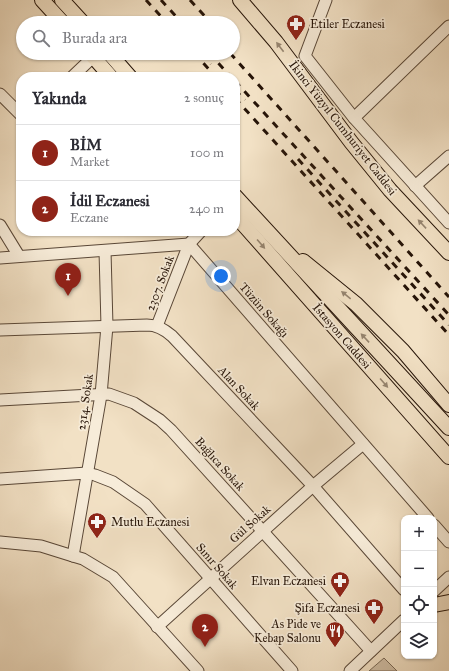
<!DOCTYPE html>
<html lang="tr">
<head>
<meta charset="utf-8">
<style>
  body { margin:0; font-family:"IM FELL Great Primer",serif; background:#f2f2f3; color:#2b2b33 }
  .controls { position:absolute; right:12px; bottom:12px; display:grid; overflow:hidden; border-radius:8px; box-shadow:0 1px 3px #0004 }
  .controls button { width:36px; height:36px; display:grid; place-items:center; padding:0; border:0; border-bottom:1px solid #e1e1e2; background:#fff; color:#2b2b33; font:20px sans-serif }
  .you { position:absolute; left:221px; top:276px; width:14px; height:14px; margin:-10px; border:3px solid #fff; border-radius:50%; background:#1a73e8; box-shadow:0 0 0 6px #1a73e833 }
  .badge { display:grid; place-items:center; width:26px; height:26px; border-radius:50%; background:#8f2418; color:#fff; font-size:13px; font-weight:700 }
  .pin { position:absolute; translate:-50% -33px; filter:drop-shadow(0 1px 2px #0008) }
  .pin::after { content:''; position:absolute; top:21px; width:14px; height:12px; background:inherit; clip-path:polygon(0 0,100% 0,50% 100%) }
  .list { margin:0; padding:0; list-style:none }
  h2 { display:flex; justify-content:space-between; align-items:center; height:52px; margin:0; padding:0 16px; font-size:17px }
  h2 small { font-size:13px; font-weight:400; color:#7c7c81 }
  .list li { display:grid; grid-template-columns:26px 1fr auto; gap:12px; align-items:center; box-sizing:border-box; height:56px; padding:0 16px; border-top:1px solid #e1e1e2 }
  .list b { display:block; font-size:15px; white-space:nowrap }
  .list p { margin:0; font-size:13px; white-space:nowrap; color:#7c7c81 }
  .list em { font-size:13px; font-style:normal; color:#7c7c81 }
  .icon { flex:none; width:22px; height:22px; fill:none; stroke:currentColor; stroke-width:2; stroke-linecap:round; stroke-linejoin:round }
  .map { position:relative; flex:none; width:449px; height:671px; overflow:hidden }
  .search { position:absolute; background:#fff; box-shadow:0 1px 3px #0004; left:16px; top:16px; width:224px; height:44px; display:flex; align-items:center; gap:10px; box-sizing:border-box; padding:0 14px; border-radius:22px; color:#7c7c81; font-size:15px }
  .panel { position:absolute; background:#fff; box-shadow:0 1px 3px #0004; left:16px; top:72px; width:224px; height:164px; border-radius:16px }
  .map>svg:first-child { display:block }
</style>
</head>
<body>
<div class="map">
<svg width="449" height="671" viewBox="0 0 449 671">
  <rect width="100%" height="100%" fill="#f2e1c5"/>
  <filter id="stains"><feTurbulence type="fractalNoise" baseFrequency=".005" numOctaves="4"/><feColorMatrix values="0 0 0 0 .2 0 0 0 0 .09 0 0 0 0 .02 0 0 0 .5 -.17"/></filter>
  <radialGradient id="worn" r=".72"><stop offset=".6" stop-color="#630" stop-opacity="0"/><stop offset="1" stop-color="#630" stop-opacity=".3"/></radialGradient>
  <!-- green -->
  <path fill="#cfbea5" stroke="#7a6956" d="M384,658L397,671H369Z"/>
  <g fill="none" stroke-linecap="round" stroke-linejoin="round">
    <defs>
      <g id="minor">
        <path d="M326,0L305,56L354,118L449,223"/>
        <path d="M72,77L93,57"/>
        <path d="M0,94L21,115"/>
        <path d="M354,118L449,26"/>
        <path d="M415,186L449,156"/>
        <path d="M0,225L19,256"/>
        <path d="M0,258L189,244L428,518"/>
        <path d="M157,326L189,244L201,231"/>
        <path d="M0,330L147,325C157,325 164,329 172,336L313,486L404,590"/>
        <path d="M0,400L109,394L134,403L160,420L171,430L371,651"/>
        <path d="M0,479L87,473L95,475L113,482L145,504L292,671"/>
        <path d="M434,525L449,542"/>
        <path d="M0,542L41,546L73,556L83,559L113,577L198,671"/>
        <path d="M73,556L101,395L107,326L105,251"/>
        <path d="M434,591L449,577"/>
        <path d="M157,627L313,486L363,444"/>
        <path d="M350,671L404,620"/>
      </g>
      <g id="major">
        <path d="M42,0L63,23"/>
        <path d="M62,0L83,23"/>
        <path d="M240,0L276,42L351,142L390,190L449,253"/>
        <path d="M90,53L111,77"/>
        <path d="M109,53L130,77"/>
        <path d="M235,196L449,428"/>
        <path d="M235,215L449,457"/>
        <path d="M303,261L356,304L403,351L449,405"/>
        <path d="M434,605L449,602"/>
      </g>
    </defs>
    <!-- minor casing -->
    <use href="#minor" stroke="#594737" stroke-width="13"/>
    <!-- major casing -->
    <use href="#major" stroke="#261408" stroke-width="16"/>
    <!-- minor -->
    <use href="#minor" stroke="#f7ecd9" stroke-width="11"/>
    <!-- major -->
    <use href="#major" stroke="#f2e1c5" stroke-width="14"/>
    <!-- rail -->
    <g stroke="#261408" stroke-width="3" stroke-dasharray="7 7" stroke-linecap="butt">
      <path d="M146,0L167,23"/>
      <path d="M161,0L182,23"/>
      <path d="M190,0L211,23"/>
      <path d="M194,53L216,77"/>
      <path d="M202,53L211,64"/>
      <path d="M209,53L231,77"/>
      <path d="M230,53L449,297"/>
      <path d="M235,81L449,315"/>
      <path d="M235,90L245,100"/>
      <path d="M235,98L449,335"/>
      <path d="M298,159L449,325"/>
    </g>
  </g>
  <!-- one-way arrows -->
  <defs><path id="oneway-solid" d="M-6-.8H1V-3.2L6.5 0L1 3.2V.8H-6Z"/></defs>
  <g fill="#968570">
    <use href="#oneway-solid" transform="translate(280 47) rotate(-127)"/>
    <use href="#oneway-solid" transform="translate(422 224) rotate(-133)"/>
    <use href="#oneway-solid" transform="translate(261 244) rotate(49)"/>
    <use href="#oneway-solid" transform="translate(346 295) rotate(-141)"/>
    <use href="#oneway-solid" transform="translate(365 338) rotate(-133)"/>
    <use href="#oneway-solid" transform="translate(384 383) rotate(49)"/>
  </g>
  <!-- icons -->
  <defs>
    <symbol id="pharmacy-pin" viewBox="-11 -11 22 30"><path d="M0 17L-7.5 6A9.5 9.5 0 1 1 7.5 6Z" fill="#8f2418" stroke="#f7ecd9"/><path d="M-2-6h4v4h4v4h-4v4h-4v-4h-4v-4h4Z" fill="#fff"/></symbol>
    <symbol id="restaurant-pin" viewBox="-11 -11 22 30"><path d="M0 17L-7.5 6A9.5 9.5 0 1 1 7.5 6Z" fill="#8f2418" stroke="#f7ecd9"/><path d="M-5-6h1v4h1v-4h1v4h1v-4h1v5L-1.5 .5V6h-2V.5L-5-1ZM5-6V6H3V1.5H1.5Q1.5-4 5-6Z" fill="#fff"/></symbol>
  </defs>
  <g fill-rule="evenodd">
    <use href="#pharmacy-pin" x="285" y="13" width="22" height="30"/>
    <use href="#pharmacy-pin" x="86" y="511" width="22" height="30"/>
    <use href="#pharmacy-pin" x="329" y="570" width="22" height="30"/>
    <use href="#pharmacy-pin" x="363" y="597" width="22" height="30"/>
    <use href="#restaurant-pin" x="324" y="620" width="22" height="30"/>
  </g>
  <g text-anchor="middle" stroke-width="3.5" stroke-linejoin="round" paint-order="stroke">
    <!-- poi labels -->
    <g font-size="12" fill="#261408" stroke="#f7ecd9" text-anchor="end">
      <text x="310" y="28" text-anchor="start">Etiler Eczanesi</text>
      <text x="111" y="526" text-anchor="start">Mutlu Eczanesi</text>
      <text x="326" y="585">Elvan Eczanesi</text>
      <text x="360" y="612">Şifa Eczanesi</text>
      <text x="321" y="628">As Pide ve<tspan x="321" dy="14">Kebap Salonu</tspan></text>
    </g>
    <!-- street labels -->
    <g font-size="12" fill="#261408" stroke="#f7ecd9">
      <text transform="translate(343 128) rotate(52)" y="4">İkinci Yüzyıl Cumhuriyet Caddesi</text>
      <text transform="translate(160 283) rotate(-69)" y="4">2307. Sokak</text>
      <text transform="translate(264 310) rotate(49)" y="4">Tüzün Sokağı</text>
      <text transform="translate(342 336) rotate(49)" y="4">İstasyon Caddesi</text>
      <text transform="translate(239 388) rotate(47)" y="4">Alan Sokak</text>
      <text transform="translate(85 402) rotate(-82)" y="4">2314. Sokak</text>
      <text transform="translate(220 464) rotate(48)" y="4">Bağlıca Sokak</text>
      <text transform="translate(250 524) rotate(-42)" y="4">Gül Sokak</text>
      <text transform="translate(217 566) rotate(49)" y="4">Sınır Sokak</text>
    </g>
  </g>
  <rect width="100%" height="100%" filter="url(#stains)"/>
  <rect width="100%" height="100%" fill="url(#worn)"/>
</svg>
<div class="controls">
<button>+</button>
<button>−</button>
<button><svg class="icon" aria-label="locate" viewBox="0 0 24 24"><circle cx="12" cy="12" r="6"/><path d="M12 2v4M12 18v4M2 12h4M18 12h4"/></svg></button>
<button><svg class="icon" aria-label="layers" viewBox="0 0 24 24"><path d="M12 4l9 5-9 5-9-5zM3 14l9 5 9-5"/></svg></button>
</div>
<div class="you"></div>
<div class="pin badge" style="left:68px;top:296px">1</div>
<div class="pin badge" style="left:205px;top:647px">2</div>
<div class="search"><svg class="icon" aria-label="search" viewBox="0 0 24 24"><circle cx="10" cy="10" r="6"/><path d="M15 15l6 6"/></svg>Burada ara</div>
<section class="panel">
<h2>Yakında<small>2 sonuç</small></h2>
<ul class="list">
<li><span class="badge">1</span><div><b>BİM</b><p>Market</p></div><em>100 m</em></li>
<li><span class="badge">2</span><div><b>İdil Eczanesi</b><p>Eczane</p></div><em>240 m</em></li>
</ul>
</section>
</div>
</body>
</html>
